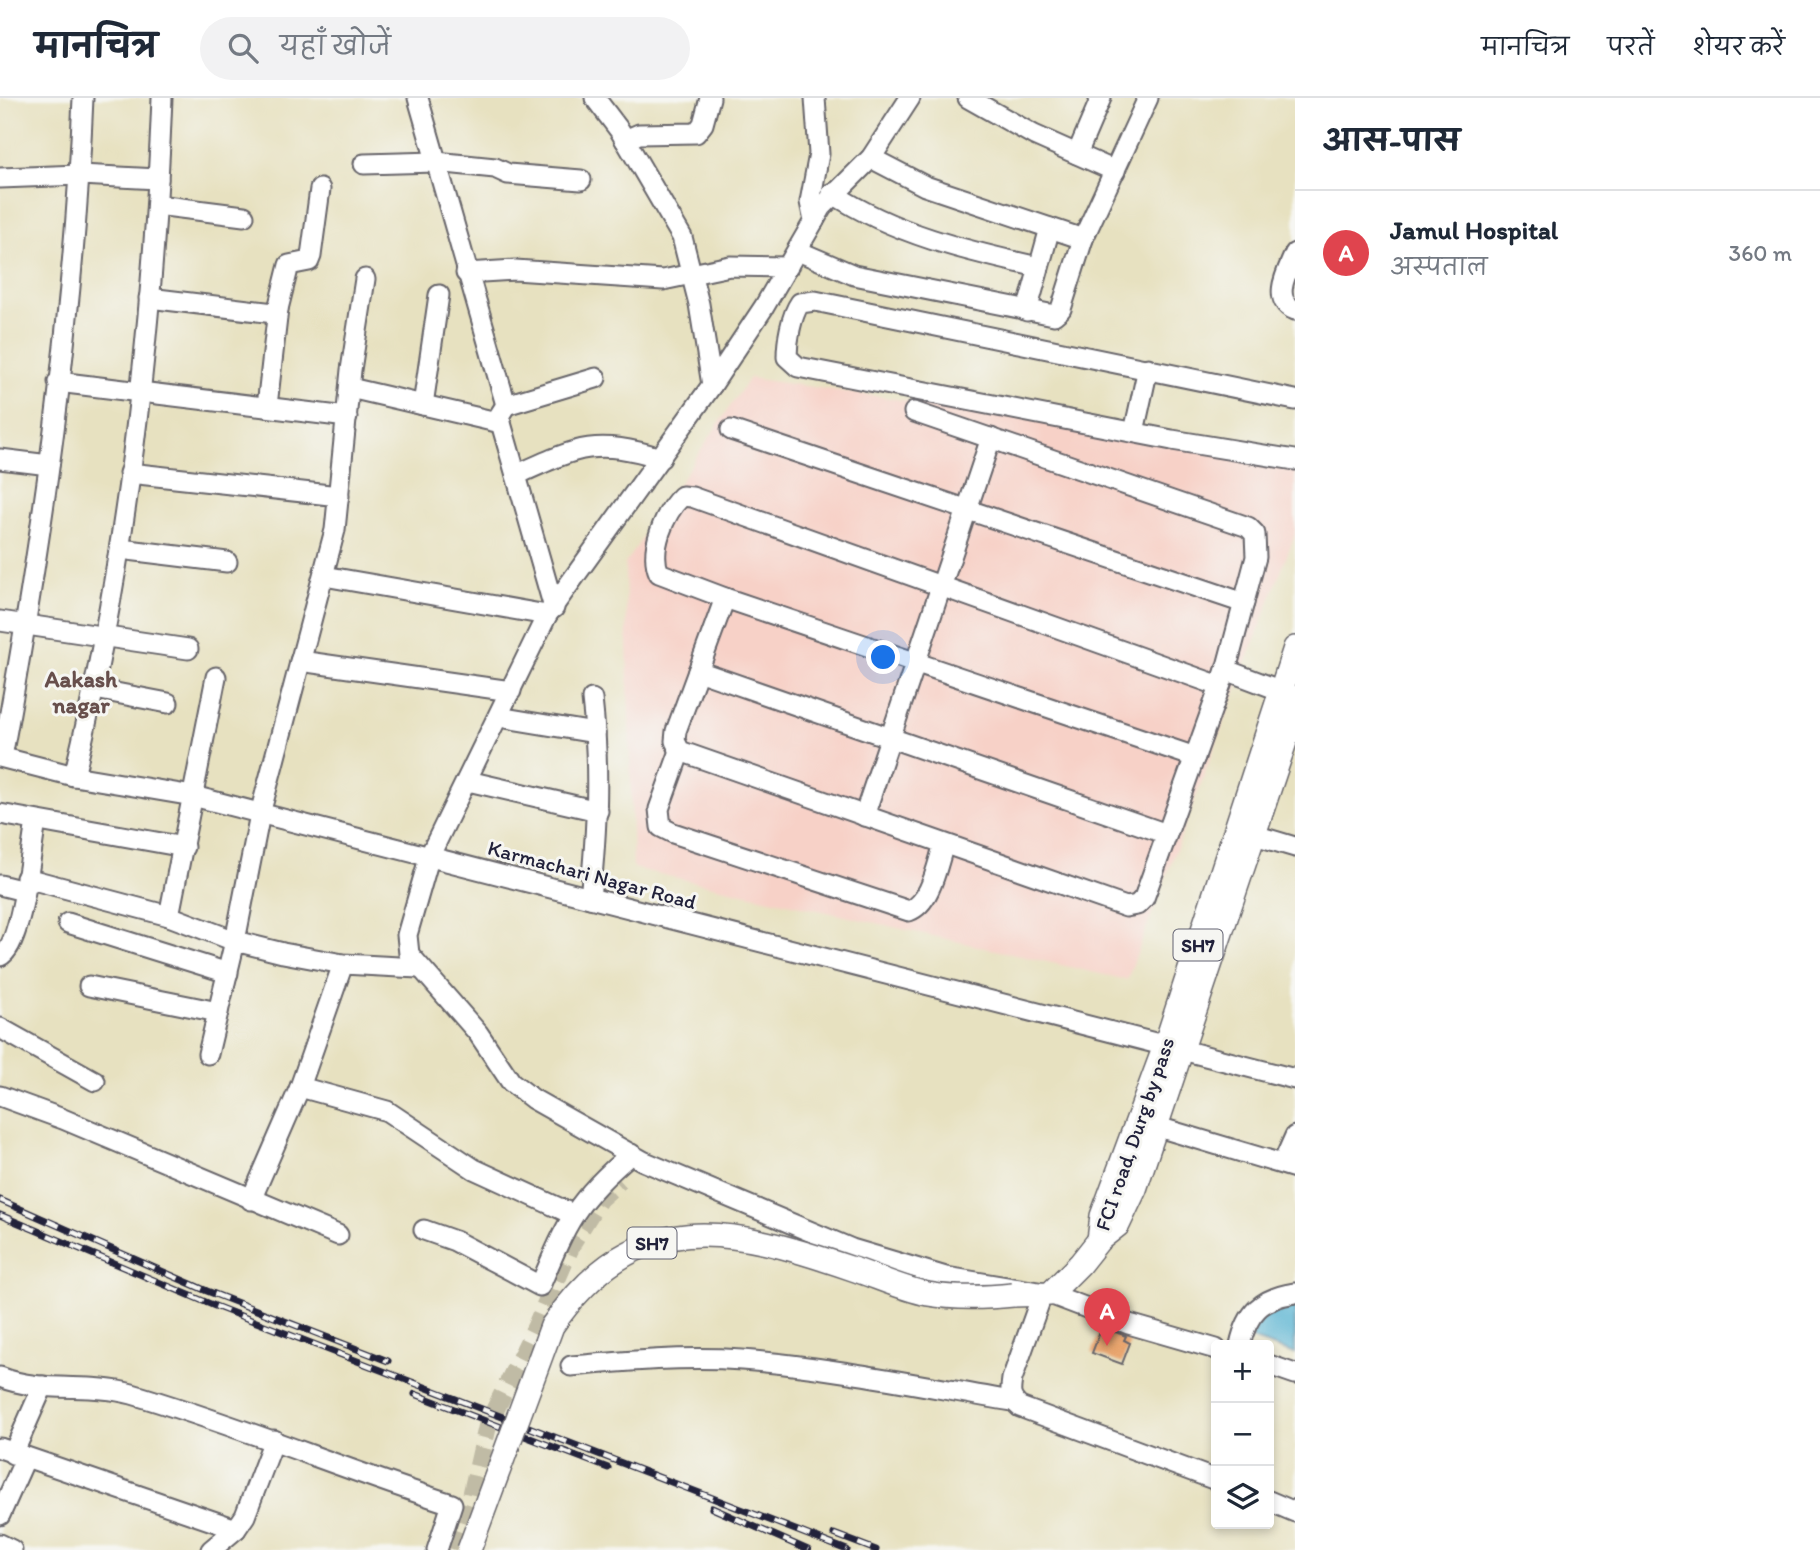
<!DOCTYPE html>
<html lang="hi">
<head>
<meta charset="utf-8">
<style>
  body { margin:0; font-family:Itim,"Playpen Sans Deva",sans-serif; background:#f2f2f3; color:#1f2937 }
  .controls { position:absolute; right:21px; bottom:21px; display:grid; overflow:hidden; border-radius:7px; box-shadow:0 4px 10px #0003 }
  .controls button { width:63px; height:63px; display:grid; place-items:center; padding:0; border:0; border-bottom:2px solid #e0e1e3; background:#fff; color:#1f2937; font:35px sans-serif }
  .you { position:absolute; left:884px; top:560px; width:24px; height:24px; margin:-18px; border:5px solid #fff; border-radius:50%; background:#1a73e8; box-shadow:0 0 0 10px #1a73e833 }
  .badge { display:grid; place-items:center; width:46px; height:46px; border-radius:50%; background:#111827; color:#fff; font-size:23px; font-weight:700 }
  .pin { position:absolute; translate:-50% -58px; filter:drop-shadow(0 2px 4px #0008) }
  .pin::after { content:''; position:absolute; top:37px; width:24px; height:21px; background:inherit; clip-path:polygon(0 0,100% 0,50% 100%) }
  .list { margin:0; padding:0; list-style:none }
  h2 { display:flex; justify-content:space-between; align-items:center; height:91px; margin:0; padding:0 28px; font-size:30px }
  h2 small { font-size:23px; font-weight:400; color:#747a83 }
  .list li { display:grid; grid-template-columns:46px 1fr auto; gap:21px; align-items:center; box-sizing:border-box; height:126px; padding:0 28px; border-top:2px solid #e0e1e3 }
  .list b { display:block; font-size:26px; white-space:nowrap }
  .list p { margin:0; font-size:23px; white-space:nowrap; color:#747a83 }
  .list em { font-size:23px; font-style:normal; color:#747a83 }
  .icon { flex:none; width:38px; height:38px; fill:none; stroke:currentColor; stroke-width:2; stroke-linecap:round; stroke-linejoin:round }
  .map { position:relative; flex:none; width:1295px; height:1452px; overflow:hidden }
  header { display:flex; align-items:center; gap:42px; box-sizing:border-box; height:98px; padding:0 35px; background:#fff; border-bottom:2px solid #e0e1e3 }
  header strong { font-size:33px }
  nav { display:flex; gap:38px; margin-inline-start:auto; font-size:24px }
  .search { width:490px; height:63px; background:#f2f2f3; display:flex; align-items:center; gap:18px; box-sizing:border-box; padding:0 24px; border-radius:38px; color:#747a83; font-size:26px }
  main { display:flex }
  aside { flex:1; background:#fff }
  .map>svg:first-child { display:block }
</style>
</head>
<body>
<header>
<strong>मानचित्र</strong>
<div class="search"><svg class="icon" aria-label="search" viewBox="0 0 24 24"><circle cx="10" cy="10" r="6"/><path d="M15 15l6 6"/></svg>यहाँ खोजें</div>
<nav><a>मानचित्र</a><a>परतें</a><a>शेयर करें</a></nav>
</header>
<main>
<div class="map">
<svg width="1295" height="1452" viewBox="0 0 1295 1452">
  <rect width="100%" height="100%" fill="#f6f6f2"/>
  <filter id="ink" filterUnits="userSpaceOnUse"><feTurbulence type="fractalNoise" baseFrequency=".0143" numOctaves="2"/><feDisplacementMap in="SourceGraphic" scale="14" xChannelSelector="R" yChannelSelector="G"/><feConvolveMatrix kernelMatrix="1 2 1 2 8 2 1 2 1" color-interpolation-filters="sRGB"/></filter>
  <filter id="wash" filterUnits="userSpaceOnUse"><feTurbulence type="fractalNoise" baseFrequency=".00686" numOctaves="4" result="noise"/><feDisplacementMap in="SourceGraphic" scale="28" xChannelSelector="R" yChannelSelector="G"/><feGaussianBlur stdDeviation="1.57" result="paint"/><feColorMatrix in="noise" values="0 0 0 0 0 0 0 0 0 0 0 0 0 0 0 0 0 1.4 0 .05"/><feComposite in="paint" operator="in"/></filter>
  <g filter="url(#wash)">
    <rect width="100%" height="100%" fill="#e7e1c0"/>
    <!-- built -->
    <path fill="#f7d1c7" d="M749,280L1295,358V436L1127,882L633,770L625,466Z"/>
    <!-- water -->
    <path fill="#52b1d1" stroke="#3a6a86" stroke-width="2" d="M1295,1204V1256L1251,1241L1262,1217Z"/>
    <g id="blocks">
      <!-- building -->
      <path fill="#e8a36b" d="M1102,1229L1126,1238L1124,1242L1130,1245L1122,1266L1092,1255Z"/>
    </g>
  </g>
  <g filter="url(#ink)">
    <use href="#blocks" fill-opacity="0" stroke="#67656a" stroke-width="2"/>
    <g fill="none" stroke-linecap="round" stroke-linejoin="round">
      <!-- minor-tunnel -->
      <path stroke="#c0bba5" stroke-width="19" stroke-dasharray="19 10" stroke-linecap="butt" d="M455,1452L470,1405L488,1326L536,1229L573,1143L599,1101L620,1082"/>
      <defs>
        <g id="minor">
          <path d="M418,0L506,307"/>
          <path d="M595,0L620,33L682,139L699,206L712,287"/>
          <path d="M910,0L871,60L822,109L764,209L712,287L547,517L430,757L407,837L409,856L478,935L511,984L533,1001L643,1063L852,1151L946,1179L1050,1196L1129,1226L1216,1251"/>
          <path d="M968,0L1034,37L1115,73"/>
          <path d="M625,42L639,36L696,35L703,26L710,0"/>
          <path d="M1077,56L1101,0"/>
          <path d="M871,60L925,88L1083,141"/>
          <path d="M364,66L436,64L495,70L508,76L581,82"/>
          <path d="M0,80L80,77L158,81"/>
          <path d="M832,95C894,136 967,153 1038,169"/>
          <path d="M157,107L244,118"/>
          <path d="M814,123L810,104L819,56L815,0"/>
          <path d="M798,153L854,177L1054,217L1061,211L1083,141L1148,0"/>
          <path d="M1295,155C1288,172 1270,202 1295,212"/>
          <path d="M466,175L515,172L663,182L730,168L788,169"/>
          <path d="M149,200L274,215L278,211L289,167L309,163L311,158L320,91"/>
          <path d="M1027,213L1050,130"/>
          <path d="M58,284L347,319"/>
          <path d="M350,290L501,325"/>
          <path d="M1295,302L815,203L800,205C791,218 787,243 787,259L798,269L1172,342L1295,362"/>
          <path d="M423,307L439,197"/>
          <path d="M267,308L278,211"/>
          <path d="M731,332L1244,505"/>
          <path d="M1134,334L1148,270"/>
          <path d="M0,361L49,367"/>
          <path d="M129,375L339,398"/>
          <path d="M516,377C578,349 594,340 661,360"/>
          <path d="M120,451L227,464"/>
          <path d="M324,478L547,517"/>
          <path d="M725,500L676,633L675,643L680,653L1126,809L1137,807L1144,800L1226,572L1256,459L1255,436L1248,429L914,314"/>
          <path d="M554,510L499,318L506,307L596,280"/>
          <path d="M0,523L188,551"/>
          <path d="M300,563L511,593"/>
          <path d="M1226,572L1295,598"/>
          <path d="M698,573L1167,736"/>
          <path d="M95,591L168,605"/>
          <path d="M499,619L595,635"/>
          <path d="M680,653L659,711L661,729L673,735L909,813C931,805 937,767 944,746"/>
          <path d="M0,659L74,678L193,698L1295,981"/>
          <path d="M2,659C42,442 74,221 83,0"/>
          <path d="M1195,659L725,500L659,475C649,452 664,415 682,398L692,399L1220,588"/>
          <path d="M74,678C128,456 153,228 162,0"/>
          <path d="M468,683L598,713"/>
          <path d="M0,716L184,749"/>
          <path d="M864,718L991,340"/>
          <path d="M1241,733L1295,749"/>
          <path d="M26,780L169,818L235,843L283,855L343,866L418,870"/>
          <path d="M0,787L24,793"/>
          <path d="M590,800C597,731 600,671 592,601"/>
          <path d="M169,818L216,579"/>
          <path d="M68,825L228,875"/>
          <path d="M0,858C22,849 31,750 36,724"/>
          <path d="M89,888L218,914"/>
          <path d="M0,930L95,983"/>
          <path d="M208,956L235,843L260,716L335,432L351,272L365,181"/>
          <path d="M300,989L387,1013L474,1071L572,1116"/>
          <path d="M0,998L63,1021L338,1137"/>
          <path d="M1158,1029L1295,1070"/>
          <path d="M1283,1065L1295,1038"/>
          <path d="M251,1102L300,989L343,866"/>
          <path d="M424,1132L455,1143L540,1188C567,1124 576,1102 631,1056"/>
          <path d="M1042,1197L1012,1281C1010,1294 1009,1300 1020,1309L1216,1382"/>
          <path d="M1240,1247C1247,1215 1261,1200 1295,1195"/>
          <path d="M1269,1267L1295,1276"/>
          <path d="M571,1268C628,1263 685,1258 742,1262C833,1269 923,1288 1012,1303"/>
          <path d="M0,1279C42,1296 89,1284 132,1296C241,1328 345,1372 452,1406L437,1452"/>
          <path d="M0,1350L236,1431"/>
          <path d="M13,1356L43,1288"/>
          <path d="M1269,1403L1295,1414"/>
          <path d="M0,1417L25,1361"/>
          <path d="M0,1446L12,1452"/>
          <path d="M211,1452L236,1431L245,1418L274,1342"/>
        </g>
        <g id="major">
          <path d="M1099,1142L1102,1118L1165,948L1295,550"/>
          <path d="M1013,1197L1050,1196L1080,1166L1099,1142L1118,1127L1135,1091L1295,614"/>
        </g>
      </defs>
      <!-- minor casing -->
      <use href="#minor" stroke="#67656a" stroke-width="23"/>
      <!-- major casing -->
      <use href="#major" stroke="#67656a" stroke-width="26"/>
      <!-- minor -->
      <use href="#minor" stroke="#fff" stroke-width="19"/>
      <!-- major -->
      <use href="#major" stroke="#fff" stroke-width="23"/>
      <defs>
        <g id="rail">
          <path d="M0,1102L207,1193L388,1263"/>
          <path d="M0,1117L215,1208L847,1452"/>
          <path d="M415,1296L608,1370"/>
          <path d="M712,1410L808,1452"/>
          <path d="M834,1436L876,1452"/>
        </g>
      </defs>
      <!-- rail casing -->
      <use href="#rail" stroke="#22223b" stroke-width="7"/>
      <!-- rail -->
      <use href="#rail" stroke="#f6f6f2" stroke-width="4.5" stroke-dasharray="13" stroke-linecap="butt"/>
      <defs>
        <path id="major-bridge" d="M469,1452L552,1228C637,1105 730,1129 853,1171C877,1179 903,1191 928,1196C957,1201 984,1200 1013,1197"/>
      </defs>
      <!-- major-bridge casing -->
      <use href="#major-bridge" stroke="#67656a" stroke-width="26" stroke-linecap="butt"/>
      <!-- major-bridge -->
      <use href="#major-bridge" stroke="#fff" stroke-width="23"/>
    </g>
  </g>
  <g text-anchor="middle" stroke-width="6" stroke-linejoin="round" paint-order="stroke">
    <!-- shield labels -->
    <g fill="#f6f6f2" stroke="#626272" stroke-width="2">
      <rect x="1173.5" y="831.5" width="49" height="31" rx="5"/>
      <rect x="627.5" y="1129.5" width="49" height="31" rx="5"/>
    </g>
    <g font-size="19" font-weight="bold" fill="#22223b">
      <text x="1198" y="854">SH7</text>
      <text x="652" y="1152">SH7</text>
    </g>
    <!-- street labels -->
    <g font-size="21" fill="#22223b" stroke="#f6f6f2">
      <text transform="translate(592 777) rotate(15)" y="7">Karmachari Nagar Road</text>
      <text transform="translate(1135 1036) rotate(-71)" y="7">FCI road, Durg by pass</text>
    </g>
    <!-- neighbourhood labels -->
    <g font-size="23" font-weight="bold" fill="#674f4c" stroke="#f6f6f2">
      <text x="81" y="589">Aakash<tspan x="81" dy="26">nagar</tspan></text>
    </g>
  </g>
</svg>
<div class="controls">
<button>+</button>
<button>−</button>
<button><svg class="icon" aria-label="layers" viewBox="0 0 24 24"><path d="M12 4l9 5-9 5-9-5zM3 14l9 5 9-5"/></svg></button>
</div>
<div class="you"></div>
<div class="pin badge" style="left:1107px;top:1248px;background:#e0444e">A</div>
</div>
<aside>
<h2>आस-पास<small></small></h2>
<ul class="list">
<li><span class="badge" style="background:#e0444e">A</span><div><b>Jamul Hospital</b><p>अस्पताल</p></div><em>360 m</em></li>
</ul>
</aside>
</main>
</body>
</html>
